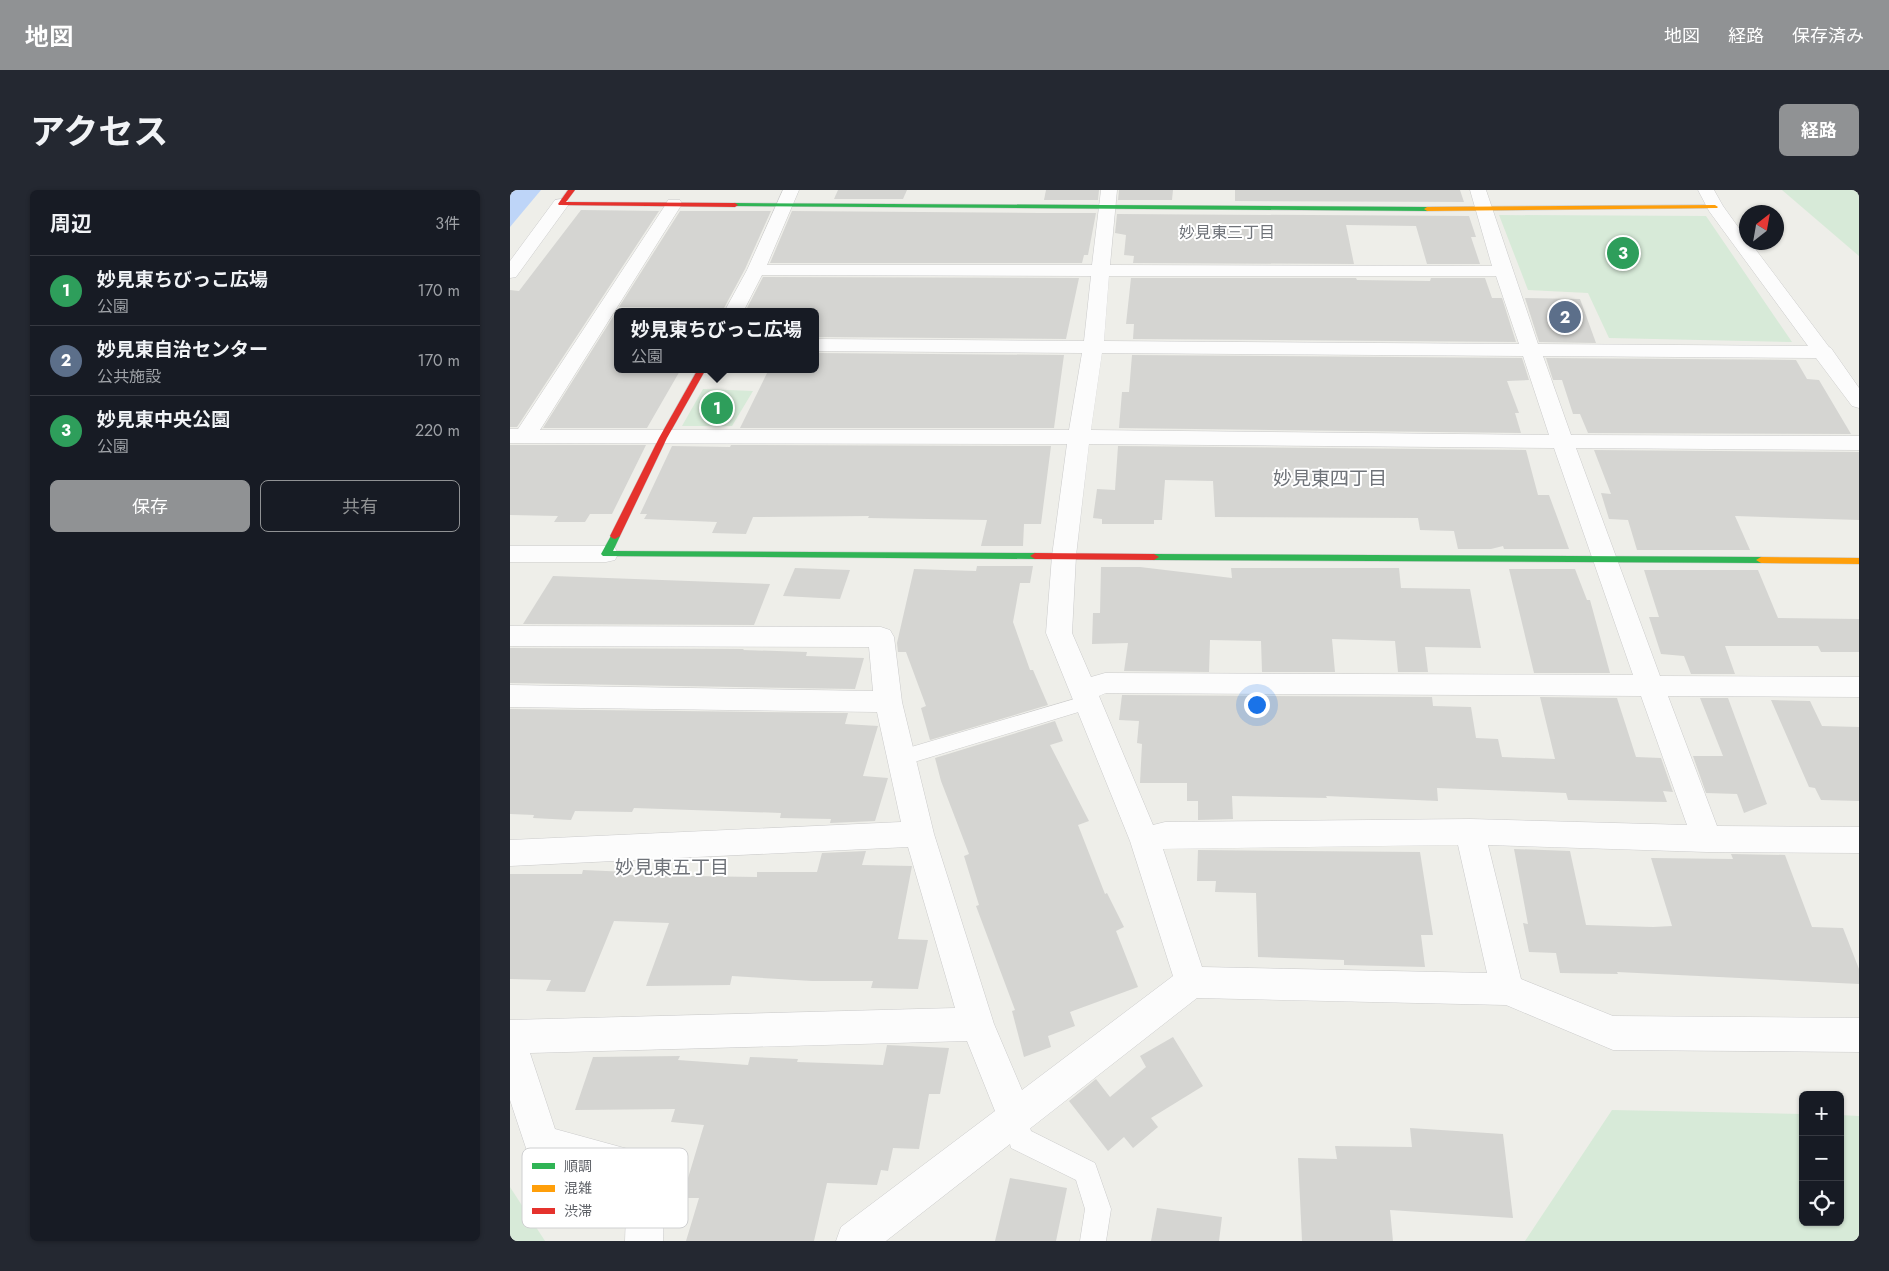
<!DOCTYPE html>
<html lang="ja">
<head>
<meta charset="utf-8">
<style>
  body { margin:0; font-family:Jost,"Noto Sans JP",sans-serif; background:#242831; color:#f1f3f6 }
  .controls { position:absolute; right:15px; bottom:15px; display:grid; overflow:hidden; border-radius:8px; box-shadow:0 1px 4px #0004 }
  .controls button { width:45px; height:45px; display:grid; place-items:center; padding:0; border:0; border-bottom:1px solid #363941; background:#171b24; color:#f1f3f6; font:25px sans-serif }
  .compass { position:absolute; left:1229px; top:15px; width:45px; height:45px; border-radius:50%; background:#171b24; box-shadow:0 1px 4px #0004; rotate:31deg }
  .you { position:absolute; left:746px; top:514px; width:18px; height:18px; margin:-12px; border:4px solid #fff; border-radius:50%; background:#1a73e8; box-shadow:0 0 0 8px #1a73e833 }
  .badge { display:grid; place-items:center; width:32px; height:32px; border-radius:50%; background:#909294; color:#fff; font-size:16px; font-weight:700 }
  .pin { position:absolute; translate:-50% -50%; border:2px solid #fff; box-shadow:0 1px 5px #0006 }
  .popup { position:absolute; left:104px; top:118px; width:205px; height:65px; box-sizing:border-box; display:grid; place-content:center; border-radius:8px; background:#171b24; filter:drop-shadow(0 1px 4px #0005); font-size:16px; white-space:nowrap; color:#9ea1a6 }
  .popup b { font-size:19px; color:#f1f3f6 }
  .popup::after { content:''; position:absolute; left:50%; top:100%; margin-left:-10px; border:10px solid transparent; border-top-color:#171b24 }
  .list { margin:0; padding:0; list-style:none }
  h2 { display:flex; justify-content:space-between; align-items:center; height:65px; margin:0; padding:0 20px; font-size:21px }
  h2 small { font-size:16px; font-weight:400; color:#9ea1a6 }
  .list li { display:grid; grid-template-columns:32px 1fr auto; gap:15px; align-items:center; box-sizing:border-box; height:70px; padding:0 20px; border-top:1px solid #363941 }
  .list b { display:block; font-size:19px; white-space:nowrap }
  .list p { margin:0; font-size:16px; white-space:nowrap; color:#9ea1a6 }
  .list em { font-size:16px; font-style:normal; color:#9ea1a6 }
  .actions { display:flex; gap:10px; padding:15px 20px }
  .actions a { flex:1; padding:11px 0; border:1px solid #909294; border-radius:8px; text-align:center; font-size:18px; color:#909294 }
  .actions .main { background:#909294; color:#fff }
  .icon { flex:none; width:28px; height:28px; fill:none; stroke:currentColor; stroke-width:2; stroke-linecap:round; stroke-linejoin:round }
  .map { position:relative; flex:none; width:1349px; height:1051px; overflow:hidden; border-radius:8px }
  header { display:flex; align-items:center; gap:30px; box-sizing:border-box; height:70px; padding:0 25px; background:#909294; color:#fff }
  header strong { font-size:24px }
  nav { display:flex; gap:28px; margin-inline-start:auto; font-size:18px }
  .intro { display:flex; align-items:center; justify-content:space-between; box-sizing:border-box; height:120px; padding:0 30px }
  h1 { margin:0; font-size:35px }
  .button { padding:12px 22px; border-radius:8px; background:#909294; color:#fff; font-size:18px; font-weight:700 }
  main { display:flex; gap:30px; padding:0 30px }
  aside { flex:1; background:#171b24; border-radius:8px; box-shadow:0 1px 4px #0004 }
  .map>svg:first-child { display:block }
</style>
</head>
<body>
<header>
<strong>地図</strong>
<nav><a>地図</a><a>経路</a><a>保存済み</a></nav>
</header>
<div class="intro"><h1>アクセス</h1><a class="button">経路</a></div>
<main>
<aside>
<h2>周辺<small>3件</small></h2>
<ul class="list">
<li><span class="badge" style="background:#2e9e5b">1</span><div><b>妙見東ちびっこ広場</b><p>公園</p></div><em>170 m</em></li>
<li><span class="badge" style="background:#5c6f8a">2</span><div><b>妙見東自治センター</b><p>公共施設</p></div><em>170 m</em></li>
<li><span class="badge" style="background:#2e9e5b">3</span><div><b>妙見東中央公園</b><p>公園</p></div><em>220 m</em></li>
</ul>
<div class="actions"><a class="main">保存</a><a>共有</a></div>
</aside>
<div class="map">
<svg width="1349" height="1051" viewBox="0 0 1349 1051">
  <rect width="100%" height="100%" fill="#eeeee9"/>
  <!-- green -->
  <g fill="#d7ead8">
    <path d="M1272,0H1349V66Z"/>
    <path d="M989,25L1196,26L1282,152L1099,148L1078,103L1018,100Z"/>
    <path d="M193,199L243,201L222,236H172Z"/>
    <path d="M1102,920L1293,924V1032H1330V925L1349,926V1051H1015Z"/>
    <path d="M0,997L35,1051H0Z"/>
  </g>
  <!-- water -->
  <path fill="#bed5f8" d="M0,0H31L0,37Z"/>
  <!-- building -->
  <g fill="#d5d5d2">
    <path d="M328,0H397L393,9H324Z"/>
    <path d="M536,0H589L588,10H534Z"/>
    <path d="M609,0H663L662,10H608Z"/>
    <path d="M725,0H950L954,12L725,11Z"/>
    <path d="M71,20L149,21L7,237H0V100L9,101Z"/>
    <path d="M170,21H261L235,79L214,118L109,117Z"/>
    <path d="M282,21L528,23H586L578,65H574L572,73H260Z"/>
    <path d="M607,24L959,26L966,47H961L970,74H917L906,36L836,35L844,74L623,73L624,66L614,65L616,45L605,43Z"/>
    <path d="M253,87L569,88L556,149L306,147V122H235Z"/>
    <path d="M621,88H846L847,90L920,91L921,88H975L982,108H992L1006,152L623,149L624,134H616Z"/>
    <path d="M1015,108L1070,109L1086,153L1029,152Z"/>
    <path d="M108,119V179H171L137,238H33Z"/>
    <path d="M306,163L554,165L544,238H230L259,179H306Z"/>
    <path d="M622,165L1012,168L1019,190L997,191L1009,223H1005L1011,243L609,238L612,202H619Z"/>
    <path d="M1036,168L1286,170L1297,189L1309,190L1341,244L1078,243L1070,224H1063L1052,190H1043Z"/>
    <path d="M0,255H136L102,324H80L75,332H44L48,326L0,325Z"/>
    <path d="M221,255L541,256L531,334H514L513,356H471L477,330L358,328L359,326L243,327L236,344L202,343L207,332L134,329L137,324H130L162,256L220,257Z"/>
    <path d="M608,256L1016,260L1028,305H1039L1059,359H994L993,356L981,359H948L944,341L910,340L908,328L705,327L703,291L655,290L652,330H644V334H592V329L583,328L587,299L605,300Z"/>
    <path d="M1084,260L1349,262V330L1225,326L1240,360H1127L1118,330L1099,329L1091,303L1101,304Z"/>
    <path d="M467,376H523L520,393H510L503,432L520,480H523L538,515L420,550L411,518L416,516L396,462H388L387,453L404,379L466,381Z"/>
    <path d="M591,377H630L722,388L721,378H889L891,398L960,399L971,458L915,457L918,482H888L885,451L822,449L825,482H752L751,451L700,450L699,482L614,481L618,453L582,454L583,423H590Z"/>
    <path d="M285,378L340,380L330,409L273,406Z"/>
    <path d="M999,379H1065L1077,410H1080L1100,483H1024Z"/>
    <path d="M1134,380H1248L1268,428L1349,429V462H1311L1308,456H1215L1225,484H1181L1174,466L1151,464L1139,427H1149Z"/>
    <path d="M43,386L260,394L244,435L13,434Z"/>
    <path d="M0,458L234,459L233,460L297,462L296,466L354,468L345,499L0,493Z"/>
    <path d="M612,505L922,507L923,516L961,517L966,548L988,549L992,567L1045,569L1030,507L1107,508L1126,567L1151,568L1163,602L1153,601L1157,612L1058,610L1056,603L927,598L928,611L816,606L817,608L722,606L723,629L688,630V611H677V593H630L632,554L627,553L629,531L609,530Z"/>
    <path d="M1190,508H1218L1257,614L1234,623L1227,604L1196,603L1183,566H1213Z"/>
    <path d="M1261,510L1300,511L1312,536L1349,537V611L1311,610L1305,598L1299,597Z"/>
    <path d="M0,519L338,523L335,534L368,536L353,586L378,588L365,631L320,633L321,629L270,628L271,623L124,618L122,622L65,621L61,630L23,628L24,625L0,624Z"/>
    <path d="M545,531L553,551L540,555L579,631L568,635L595,704L597,703L614,737L606,741L628,797L560,822L565,836L538,846L541,857L514,867L502,821L505,820L466,716L469,715L454,666L459,664L431,591L425,568Z"/>
    <path d="M1004,659L1060,661L1076,735L1143,737L1162,736L1141,668L1223,669L1221,664L1275,665L1302,737L1333,738L1349,779V794L1107,782L1108,784L1050,783L1046,763L1019,762L1013,733L1018,734Z"/>
    <path d="M688,660L910,662L923,745H911L915,777L834,775V770L748,767L746,703L705,702L706,691H687Z"/>
    <path d="M356,661L352,675L402,676L388,749L418,750L408,799L361,798L363,791H302L222,786L220,795L136,796L159,733L104,731L75,802L36,801L41,790L0,789V684H72L73,680L119,682L117,685L247,687V682H307L312,663Z"/>
    <path d="M663,847L693,896L641,928L648,937L623,958L614,947L598,961L559,911L586,889L600,907L636,877L630,866Z"/>
    <path d="M377,855L439,858L430,904H419L409,959L383,958L378,981L371,980L367,995L317,993L304,1051H176L189,1008H172L194,935L161,932L165,919L65,920L83,867L170,866L168,870L238,875L240,867L288,869L287,872L373,875Z"/>
    <path d="M900,938L993,944L1003,1028L880,1020L883,1051H792L788,968L827,969L825,956L902,957Z"/>
    <path d="M500,988L557,998L546,1051H485Z"/>
    <path d="M647,1018L712,1027L709,1051H641Z"/>
  </g>
  <g fill="none" stroke-linecap="round" stroke-linejoin="round">
    <defs>
      <g id="lane">
        <path d="M578,505L585,507L587,512L585,517L391,576L384,574L381,568L384,562L391,560Z"/>
        <path d="M505,914L514,917L521,941L585,973L601,1019L596,1051H570L575,1019L566,990L501,958L493,926L496,917Z"/>
      </g>
      <g id="street">
        <path d="M273,0H289L257,75H582L591,0H607L600,75L982,76L960,0H976L1028,154L1298,156L1199,21L1188,0H1204L1213,16L1236,48V52H1240L1319,157L1321,158L1349,198V218L1342,216L1306,168L1033,166L1061,245L1349,246V260L1066,258L1150,486L1349,487V507L1158,506L1207,636L1349,637V663L1197,662L978,655L1011,789L1103,826L1349,828V862L1103,860L996,815L687,808L376,1051H326L331,1037L485,921L457,851L20,863L45,939L136,964L149,970L155,983L153,1051H115L117,996L19,967L0,910V830L445,818L398,657L0,676V650L391,632L367,522L0,517V495L363,501L359,457L0,456V436L371,437L380,440L384,447L392,512L424,644L484,834L512,900L663,786L620,651L536,443L542,366L557,254L0,253V239H8L156,14L158,10H170L172,14L30,240H559L572,163L306,161V149L574,151L581,86L252,85L233,122H214L237,80ZM599,86H986L1009,154L594,151ZM592,163L1013,166L1039,245L581,240ZM579,254L1044,258L1123,485L595,483L581,487L562,443L566,366ZM596,503L1131,506L1177,635L960,629L655,632L643,635L589,506ZM948,655L977,783L692,777L653,659Z"/>
        <path d="M51,9L57,10L59,14L6,87L0,88V71L45,10Z"/>
        <path d="M0,356H96L105,358L108,364L105,370L96,372H0Z"/>
      </g>
      <g id="fast">
        <path d="M225,13L917,17L920,19L917,21L223,16L222,15Z"/>
        <path d="M105,343L110,346L103,361L525,363L530,366L525,369L93,366L91,364L102,344Z"/>
        <path d="M644,364L1251,367L1256,370L1251,373L644,370L639,367Z"/>
      </g>
      <g id="slow">
        <path d="M1205,15L1208,17L1207,18L917,21L914,19L917,17Z"/>
        <path d="M1251,367L1349,368V374L1251,373L1246,370Z"/>
      </g>
      <g id="jam">
        <path d="M58,0H65L56,12L225,13L228,15L225,17L49,15L48,14Z"/>
        <path d="M188,179H196L157,248L110,346L105,349L102,348L100,346L149,248Z"/>
        <path d="M525,363L644,364L649,367L644,370L525,369L520,366Z"/>
      </g>
    </defs>
    <!-- lane casing -->
    <use href="#lane" stroke="#cbcbcb" stroke-width="1"/>
    <!-- street casing -->
    <use href="#street" stroke="#cbcbcb" stroke-width="1"/>
    <!-- fast casing -->
    <use href="#fast" stroke="#cbcbcb" stroke-width="1"/>
    <!-- slow casing -->
    <use href="#slow" stroke="#cbcbcb" stroke-width="1"/>
    <!-- jam casing -->
    <use href="#jam" stroke="#cbcbcb" stroke-width="1"/>
    <!-- lane -->
    <use href="#lane" fill="#fcfcfc" fill-rule="evenodd"/>
    <!-- street -->
    <use href="#street" fill="#fcfcfc" fill-rule="evenodd"/>
    <!-- fast -->
    <use href="#fast" fill="#30b455" fill-rule="evenodd"/>
    <!-- slow -->
    <use href="#slow" fill="#ff9f0a" fill-rule="evenodd"/>
    <!-- jam -->
    <use href="#jam" fill="#e5322d" fill-rule="evenodd"/>
  </g>
  <g text-anchor="middle" stroke-width="4" stroke-linejoin="round" paint-order="stroke">
    <!-- far-neighbourhood labels -->
    <g font-size="16" fill="#6f7379" stroke="#fff">
      <text x="717" y="48">妙見東三丁目</text>
    </g>
    <!-- neighbourhood labels -->
    <g font-size="19" fill="#6f7379" stroke="#fff">
      <text x="820" y="295">妙見東四丁目</text>
      <text x="162" y="684">妙見東五丁目</text>
    </g>
  </g>
  <!-- legend -->
  <rect x="12" y="958" width="166" height="80" rx="8" fill="#fff" stroke="#cfd0d1" stroke-width="1"/>
  <rect x="22" y="973" width="23" height="6" fill="#30b455"/>
  <rect x="22" y="995" width="23" height="7" fill="#ff9f0a"/>
  <rect x="22" y="1018" width="23" height="6" fill="#e5322d"/>
  <g font-size="14" fill="#5e6167">
    <text x="54" y="981">順調</text>
    <text x="54" y="1003">混雑</text>
    <text x="54" y="1026">渋滞</text>
  </g>
</svg>
<div class="controls">
<button>+</button>
<button>−</button>
<button><svg class="icon" aria-label="locate" viewBox="0 0 24 24"><circle cx="12" cy="12" r="6"/><path d="M12 2v4M12 18v4M2 12h4M18 12h4"/></svg></button>
</div>
<svg class="compass" viewBox="-18 -18 36 36"><path d="M0-13l5 13h-10z" fill="#e53935"/><path d="M0 13l5-13h-10z" fill="#9ea1a6"/></svg>
<div class="you"></div>
<div class="pin badge" style="left:207px;top:218px;background:#2e9e5b">1</div>
<div class="popup"><b>妙見東ちびっこ広場</b>公園</div>
<div class="pin badge" style="left:1055px;top:127px;background:#5c6f8a">2</div>
<div class="pin badge" style="left:1113px;top:63px;background:#2e9e5b">3</div>
</div>
</main>
</body>
</html>
